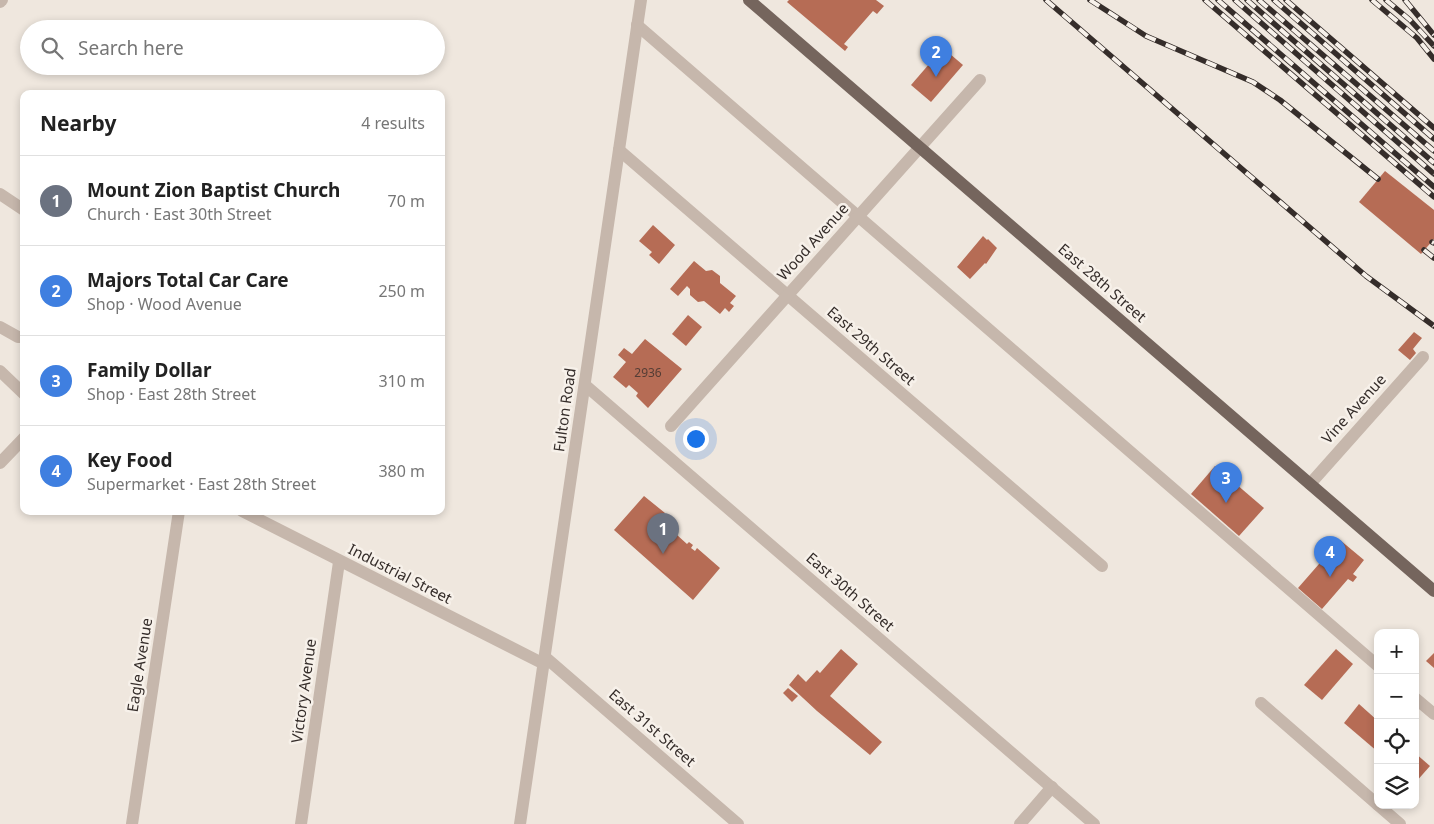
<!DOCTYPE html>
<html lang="en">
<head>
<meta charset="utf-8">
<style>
  body { margin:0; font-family:"Noto Sans",sans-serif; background:#f2f2f2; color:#222 }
  .controls { position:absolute; right:15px; bottom:15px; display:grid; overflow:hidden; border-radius:10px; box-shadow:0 2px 8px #0003 }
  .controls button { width:45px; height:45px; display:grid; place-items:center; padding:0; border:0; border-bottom:1px solid #e0e0e0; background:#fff; color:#222; font:25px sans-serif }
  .you { position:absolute; left:695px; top:438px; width:18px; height:18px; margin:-12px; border:4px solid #fff; border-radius:50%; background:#1a73e8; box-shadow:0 0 0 8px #1a73e833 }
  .badge { display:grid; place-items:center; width:32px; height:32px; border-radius:50%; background:#244f51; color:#fff; font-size:16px; font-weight:700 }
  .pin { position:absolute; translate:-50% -41px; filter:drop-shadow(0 1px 2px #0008) }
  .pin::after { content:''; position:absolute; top:26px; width:18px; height:15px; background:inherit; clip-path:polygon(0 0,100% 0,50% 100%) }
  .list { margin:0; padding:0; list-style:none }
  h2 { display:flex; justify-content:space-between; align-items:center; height:65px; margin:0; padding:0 20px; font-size:21px }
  h2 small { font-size:16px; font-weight:400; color:#767676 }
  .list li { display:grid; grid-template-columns:32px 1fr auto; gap:15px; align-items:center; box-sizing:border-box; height:90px; padding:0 20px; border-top:1px solid #e0e0e0 }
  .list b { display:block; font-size:19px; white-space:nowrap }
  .list p { margin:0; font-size:16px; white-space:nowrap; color:#767676 }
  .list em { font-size:16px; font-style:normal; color:#767676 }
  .icon { flex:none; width:28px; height:28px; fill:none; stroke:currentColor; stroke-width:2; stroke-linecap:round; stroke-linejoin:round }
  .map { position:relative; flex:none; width:1434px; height:824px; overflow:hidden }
  .search { position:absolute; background:#fff; box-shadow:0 2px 8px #0003; left:20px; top:20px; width:425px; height:55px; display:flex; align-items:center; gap:12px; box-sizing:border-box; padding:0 18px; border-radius:28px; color:#767676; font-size:19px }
  .panel { position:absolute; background:#fff; box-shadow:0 2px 8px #0003; left:20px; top:90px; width:425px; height:425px; border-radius:10px }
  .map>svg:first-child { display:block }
</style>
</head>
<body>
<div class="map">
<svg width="1434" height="824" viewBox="0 0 1434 824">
  <rect width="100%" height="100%" fill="#efe7de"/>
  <!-- building -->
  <g fill="#b66c55">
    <path d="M789,0H876L884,6L877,14L873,11L844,44L848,47L845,51L787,2Z"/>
    <path d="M943,48L963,65L931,102L911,85Z"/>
    <path d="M1385,171L1434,210V239L1421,254L1359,202Z"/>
    <path d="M653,225L675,245L659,264L649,255L652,252L639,241Z"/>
    <path d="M983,236L987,240L988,239L997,248L986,264L985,263L970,279L957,267Z"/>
    <path d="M694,261L706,271L712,270L720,276V283L736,296L730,303L734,306L729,312L725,308L720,314L704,301L698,302L690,295V289L687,286L678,296L670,289Z"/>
    <path d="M688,315L702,327L686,346L672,334Z"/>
    <path d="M1414,332L1422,338L1413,349L1416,353L1410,360L1398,350Z"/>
    <path d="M645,339L682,369L648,408L636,396L638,393L629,385L626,388L613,377L626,362L618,355L624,348L632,354Z"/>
    <path d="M1215,466L1264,508L1239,536L1191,494Z"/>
    <path d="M644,496L665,513L650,531L657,537L667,526L687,544L689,542L693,545L691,548L695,551L697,548L720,568L693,600L614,530Z"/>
    <path d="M1340,540L1364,560L1353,574L1357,577L1353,582L1348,579L1322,609L1298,588Z"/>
    <path d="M841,649L858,664L830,696L882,742L870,755L817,711L789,685L798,674L806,682L817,670L820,673Z"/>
    <path d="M1336,649L1353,664L1322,700L1304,685Z"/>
    <path d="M1434,653V668L1426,661Z"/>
    <path d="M788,688L798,696L792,702L783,693Z"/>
    <path d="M1359,704L1378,721V752L1344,723Z"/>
    <path d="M1415,753L1430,766L1415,783Z"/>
  </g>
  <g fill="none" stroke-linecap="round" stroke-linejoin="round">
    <!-- minor -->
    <g stroke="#c6b7ac" stroke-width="12">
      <path d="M0,2L2,0"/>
      <path d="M637,25L1378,666"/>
      <path d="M619,150L1102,566"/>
      <path d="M0,194L24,210"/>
      <path d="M0,327L18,337H24"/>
      <path d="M0,371L24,394"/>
      <path d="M585,385L1094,824"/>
      <path d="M671,426L980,80"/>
      <path d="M0,463L24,438"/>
      <path d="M1310,484L1423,357"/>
      <path d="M242,511L544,664"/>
      <path d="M545,657L738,824"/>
      <path d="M1415,698L1434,714"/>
      <path d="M1261,703L1378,805"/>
      <path d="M1378,805L1400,824"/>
      <path d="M132,824L179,511"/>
      <path d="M301,824L339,562"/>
      <path d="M520,824L641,0"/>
      <path d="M1020,824L1052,787"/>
    </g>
    <!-- major -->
    <path stroke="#75655d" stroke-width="12" d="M749,0L1434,591"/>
    <defs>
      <g id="rail">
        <path d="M1046,0L1366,276L1434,326"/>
        <path d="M1090,0L1146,36L1253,82L1280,100L1378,179"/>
        <path d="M1205,0L1434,197"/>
        <path d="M1218,0L1434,187"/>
        <path d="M1235,0L1434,174"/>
        <path d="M1247,0L1434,163"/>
        <path d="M1259,0L1434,151"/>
        <path d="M1274,0L1434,139"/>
        <path d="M1286,0L1434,128"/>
        <path d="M1372,0L1417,38L1434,59"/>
        <path d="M1386,0L1410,20L1434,46"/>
        <path d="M1405,0L1434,35"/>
        <path d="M1432,242L1434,243"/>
        <path d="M1424,250L1434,258"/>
      </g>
    </defs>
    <!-- rail casing -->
    <use href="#rail" stroke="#352d2a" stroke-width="5.5"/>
    <!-- rail -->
    <use href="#rail" stroke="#f7f1ea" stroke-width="4" stroke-dasharray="11" stroke-linecap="butt"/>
  </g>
  <g text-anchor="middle" stroke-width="5" stroke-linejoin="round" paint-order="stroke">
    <!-- number labels -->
    <g font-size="12" fill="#553d35">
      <text x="648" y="377">2936</text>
    </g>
    <!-- street labels -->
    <g font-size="15" fill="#352d2a" stroke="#f7f1ea">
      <text transform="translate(813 242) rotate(-48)" y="5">Wood Avenue</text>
      <text transform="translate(1102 283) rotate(41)" y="5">East 28th Street</text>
      <text transform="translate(871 346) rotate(41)" y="5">East 29th Street</text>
      <text transform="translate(1354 409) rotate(-48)" y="5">Vine Avenue</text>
      <text transform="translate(565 410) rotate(-82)" y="5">Fulton Road</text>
      <text transform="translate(400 574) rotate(27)" y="5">Industrial Street</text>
      <text transform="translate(850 592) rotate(41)" y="5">East 30th Street</text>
      <text transform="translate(140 665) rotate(-81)" y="5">Eagle Avenue</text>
      <text transform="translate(304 691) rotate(-82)" y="5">Victory Avenue</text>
      <text transform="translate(652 728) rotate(41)" y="5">East 31st Street</text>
    </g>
  </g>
</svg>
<div class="controls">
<button>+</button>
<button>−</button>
<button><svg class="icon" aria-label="locate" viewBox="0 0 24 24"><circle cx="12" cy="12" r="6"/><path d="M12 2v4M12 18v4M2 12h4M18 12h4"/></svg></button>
<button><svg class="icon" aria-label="layers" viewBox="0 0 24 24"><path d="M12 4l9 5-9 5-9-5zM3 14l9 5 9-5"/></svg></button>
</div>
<div class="you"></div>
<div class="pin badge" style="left:663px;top:554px;background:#6b7280">1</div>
<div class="pin badge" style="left:936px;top:77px;background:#3f7fe0">2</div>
<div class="pin badge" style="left:1226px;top:503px;background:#3f7fe0">3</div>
<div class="pin badge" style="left:1330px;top:577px;background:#3f7fe0">4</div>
<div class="search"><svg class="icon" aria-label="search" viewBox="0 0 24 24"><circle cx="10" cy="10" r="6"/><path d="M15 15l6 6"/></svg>Search here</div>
<section class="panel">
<h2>Nearby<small>4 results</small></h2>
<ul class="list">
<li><span class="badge" style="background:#6b7280">1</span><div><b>Mount Zion Baptist Church</b><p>Church · East 30th Street</p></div><em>70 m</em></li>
<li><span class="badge" style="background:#3f7fe0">2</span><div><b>Majors Total Car Care</b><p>Shop · Wood Avenue</p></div><em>250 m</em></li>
<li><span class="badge" style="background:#3f7fe0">3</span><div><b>Family Dollar</b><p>Shop · East 28th Street</p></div><em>310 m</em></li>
<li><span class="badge" style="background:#3f7fe0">4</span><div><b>Key Food</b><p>Supermarket · East 28th Street</p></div><em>380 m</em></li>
</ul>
</section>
</div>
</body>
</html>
